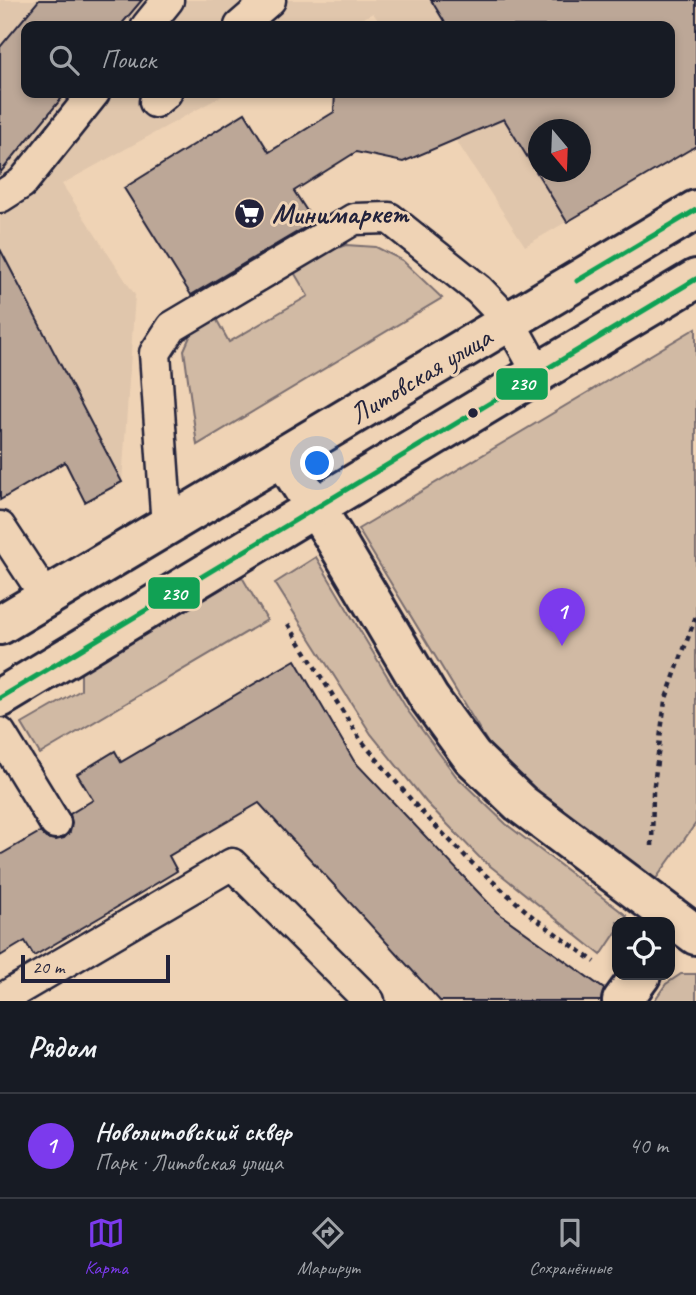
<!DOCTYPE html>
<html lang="ru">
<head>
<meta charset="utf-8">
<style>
  body { margin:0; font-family:Caveat,sans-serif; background:#20242c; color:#f1f3f6 }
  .controls { position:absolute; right:21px; bottom:21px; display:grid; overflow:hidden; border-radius:14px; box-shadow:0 4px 10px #0003 }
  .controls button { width:63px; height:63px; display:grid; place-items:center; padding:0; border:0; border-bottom:2px solid #363941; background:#171b24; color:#f1f3f6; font:35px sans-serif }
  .compass { position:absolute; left:528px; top:119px; width:63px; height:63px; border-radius:50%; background:#171b24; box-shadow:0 4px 10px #0003; rotate:161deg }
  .scale { position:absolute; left:21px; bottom:18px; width:149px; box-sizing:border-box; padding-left:7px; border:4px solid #22223b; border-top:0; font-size:19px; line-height:24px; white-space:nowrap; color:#22223b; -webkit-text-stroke:5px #efd3b5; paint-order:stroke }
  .you { position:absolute; left:318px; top:464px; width:24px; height:24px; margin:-18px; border:5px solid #fff; border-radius:50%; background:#1a73e8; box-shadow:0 0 0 10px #1a73e833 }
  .badge { display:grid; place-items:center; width:46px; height:46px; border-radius:50%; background:#7c3aed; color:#fff; font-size:23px; font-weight:700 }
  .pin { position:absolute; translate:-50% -58px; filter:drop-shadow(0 2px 4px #0008) }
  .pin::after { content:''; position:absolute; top:37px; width:24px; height:21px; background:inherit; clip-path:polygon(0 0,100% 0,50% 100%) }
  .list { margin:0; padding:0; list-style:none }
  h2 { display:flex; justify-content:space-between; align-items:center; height:91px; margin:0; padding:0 28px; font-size:30px }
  h2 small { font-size:23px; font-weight:400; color:#9ea1a6 }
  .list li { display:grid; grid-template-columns:46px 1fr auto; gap:21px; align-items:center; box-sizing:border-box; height:105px; padding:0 28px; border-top:2px solid #363941 }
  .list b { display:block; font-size:26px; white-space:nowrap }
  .list p { margin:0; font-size:23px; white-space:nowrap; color:#9ea1a6 }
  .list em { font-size:23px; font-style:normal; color:#9ea1a6 }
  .icon { flex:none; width:38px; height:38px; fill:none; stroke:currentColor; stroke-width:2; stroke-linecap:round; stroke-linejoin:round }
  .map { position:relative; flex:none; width:696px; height:1001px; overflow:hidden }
  .search { position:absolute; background:#171b24; box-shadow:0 4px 10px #0003; left:21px; right:21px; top:21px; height:77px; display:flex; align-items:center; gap:18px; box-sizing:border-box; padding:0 24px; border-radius:14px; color:#9ea1a6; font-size:26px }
  .sheet { height:196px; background:#171b24 }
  nav { display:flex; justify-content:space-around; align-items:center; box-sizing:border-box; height:98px; border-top:2px solid #363941; background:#171b24; font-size:19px; color:#9ea1a6 }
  nav a { display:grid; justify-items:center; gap:4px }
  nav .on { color:#7c3aed }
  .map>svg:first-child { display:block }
</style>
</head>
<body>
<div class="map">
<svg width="696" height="1001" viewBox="0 0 696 1001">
  <rect width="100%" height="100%" fill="#efd3b5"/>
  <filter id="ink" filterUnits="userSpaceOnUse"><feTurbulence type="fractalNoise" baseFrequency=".0143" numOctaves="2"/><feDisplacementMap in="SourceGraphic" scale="14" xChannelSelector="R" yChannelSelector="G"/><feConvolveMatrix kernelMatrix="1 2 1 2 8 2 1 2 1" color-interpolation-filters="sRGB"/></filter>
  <g filter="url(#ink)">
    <!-- built -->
    <path fill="#e0c6ac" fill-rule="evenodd" d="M0,0H696V146L525,246L425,93H670V26H382L373,13L348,26H26V93H227L62,184L135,295L122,482L85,502L64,462L0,500ZM538,130H580V172H538Z"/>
    <!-- green -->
    <g fill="#d1baa4" stroke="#7a6e70" stroke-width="2">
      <path d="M346,245L376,247L402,260L442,298L197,445L184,350L192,332L214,315L229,342L308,296L292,269L320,254Z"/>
      <path d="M696,328V823L655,880L500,763L358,529Z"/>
      <path d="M316,557L408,711L456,776L506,824L627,916L623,922H617V931L601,955L479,857L426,802L371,734L275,583Z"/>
      <path d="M242,577L267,620L40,754L22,724L81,690V672Z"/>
      <path d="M681,974H696V1001H654L666,984Z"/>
    </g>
    <!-- building -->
    <g fill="#bca797" stroke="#22223b" stroke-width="2" fill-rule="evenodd">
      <path d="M39,0H142L120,26H26V93H66L0,173V47Z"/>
      <path d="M431,0H696V146L567,222L504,119L403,162L356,152L294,191L314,222L191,295L124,188L245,113L269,152L334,112L335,93H670V26H447ZM538,130H580V172H538Z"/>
      <path d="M0,249L122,482L85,502L65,462L0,500Z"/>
      <path d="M295,660L354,761L497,912L604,989L601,1001H440L259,803L169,856L177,871L109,912L34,956L25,941L0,956V855L40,832L46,838L55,840L64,838L70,832L72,823L70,814L93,800L77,774L115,751L121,762Z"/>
    </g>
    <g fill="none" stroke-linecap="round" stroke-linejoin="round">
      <defs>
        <g id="service">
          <path d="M147,26L168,0"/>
          <path d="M240,26L270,0"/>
          <path d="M155,102L166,93"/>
          <path d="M0,197L22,183L94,93"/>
          <path d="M0,527L46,597"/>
          <path d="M167,527L155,353L172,327L354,219L389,218L479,290L509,321L538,373"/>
          <path d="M0,733L55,823"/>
          <path d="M0,1000L232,864L369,1001"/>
        </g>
        <g id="minor">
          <path d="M283,457L332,534L429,698L472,757L520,803L696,935"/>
          <path d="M622,1001L641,975"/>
        </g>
        <g id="tertiary">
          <path d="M0,625L696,210"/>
          <path d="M0,698L538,373L696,279"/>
        </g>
      </defs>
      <!-- service casing -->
      <use href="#service" stroke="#22223b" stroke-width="35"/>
      <!-- minor casing -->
      <use href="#minor" stroke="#22223b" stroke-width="44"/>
      <!-- tertiary casing -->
      <use href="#tertiary" stroke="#22223b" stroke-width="44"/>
      <!-- path -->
      <g stroke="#22223b" stroke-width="4.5" stroke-dasharray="5 5" stroke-linecap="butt">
        <path d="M288,624L360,739L418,808L472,863L533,917L595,962"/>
        <path d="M652,846L653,792L665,701L696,616"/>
      </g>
      <!-- service -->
      <use href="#service" stroke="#efd3b5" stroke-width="30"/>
      <!-- minor -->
      <use href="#minor" stroke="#efd3b5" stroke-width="38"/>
      <!-- tertiary -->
      <use href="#tertiary" stroke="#efd3b5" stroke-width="38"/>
      <defs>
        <g id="bus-1">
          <path d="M577,281L696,210"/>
          <path d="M0,698L696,279"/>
        </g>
      </defs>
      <!-- bus-1 casing -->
      <use href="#bus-1" stroke="#efd3b5" stroke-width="10"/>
      <!-- bus-1 -->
      <use href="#bus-1" stroke="#11a154" stroke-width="5"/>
    </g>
  </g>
  <!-- icons -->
  <defs>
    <symbol id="supermarket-disc" viewBox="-11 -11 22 22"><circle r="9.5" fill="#22223b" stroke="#efd3b5"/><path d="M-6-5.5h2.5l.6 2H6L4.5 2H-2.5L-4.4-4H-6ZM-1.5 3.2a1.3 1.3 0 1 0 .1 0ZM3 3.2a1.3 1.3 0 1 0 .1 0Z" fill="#fff"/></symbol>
  </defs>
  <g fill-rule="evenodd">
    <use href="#supermarket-disc" x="232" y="196" width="35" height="35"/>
  </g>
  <!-- markers -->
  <circle fill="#22223b" stroke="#efd3b5" stroke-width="2.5" cx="473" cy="413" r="6"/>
  <g text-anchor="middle" stroke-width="6" stroke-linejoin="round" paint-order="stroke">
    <!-- poi labels -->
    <g font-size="28" font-weight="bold" fill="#22223b" stroke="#efd3b5" text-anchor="start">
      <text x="272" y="223">Минимаркет</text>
    </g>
    <!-- street labels -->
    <g font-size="28" fill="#22223b" stroke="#efd3b5">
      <text transform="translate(420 375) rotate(-31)" y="10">Литовская улица</text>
    </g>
  </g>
  <g stroke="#efd3b5" stroke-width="2.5">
    <rect x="495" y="367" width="54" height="34" rx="7" fill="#11a154"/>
    <rect x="147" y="576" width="54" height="34" rx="7" fill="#11a154"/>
  </g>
  <g font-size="19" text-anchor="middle" font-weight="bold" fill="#fff">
    <text x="522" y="390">230</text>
    <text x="174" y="600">230</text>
  </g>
</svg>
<div class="controls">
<button><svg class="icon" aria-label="locate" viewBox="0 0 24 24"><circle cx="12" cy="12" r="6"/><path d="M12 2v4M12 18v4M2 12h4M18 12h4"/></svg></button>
</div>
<svg class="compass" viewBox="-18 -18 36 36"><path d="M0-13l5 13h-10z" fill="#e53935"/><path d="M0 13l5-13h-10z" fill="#9ea1a6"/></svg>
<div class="scale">20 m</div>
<div class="you"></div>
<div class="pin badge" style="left:562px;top:646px">1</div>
<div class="search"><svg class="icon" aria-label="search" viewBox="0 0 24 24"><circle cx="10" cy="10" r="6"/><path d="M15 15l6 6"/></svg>Поиск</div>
</div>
<section class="sheet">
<h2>Рядом<small></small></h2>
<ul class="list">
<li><span class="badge">1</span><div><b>Новолитовский сквер</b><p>Парк · Литовская улица</p></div><em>40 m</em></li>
</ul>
</section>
<nav>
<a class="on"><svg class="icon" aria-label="map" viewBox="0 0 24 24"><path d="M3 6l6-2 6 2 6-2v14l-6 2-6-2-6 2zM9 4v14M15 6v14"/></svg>Карта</a>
<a><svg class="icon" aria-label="directions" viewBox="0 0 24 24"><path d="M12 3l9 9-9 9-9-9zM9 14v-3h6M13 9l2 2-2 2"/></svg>Маршрут</a>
<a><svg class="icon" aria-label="saved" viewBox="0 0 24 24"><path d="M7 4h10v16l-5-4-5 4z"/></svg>Сохранённые</a>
</nav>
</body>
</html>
